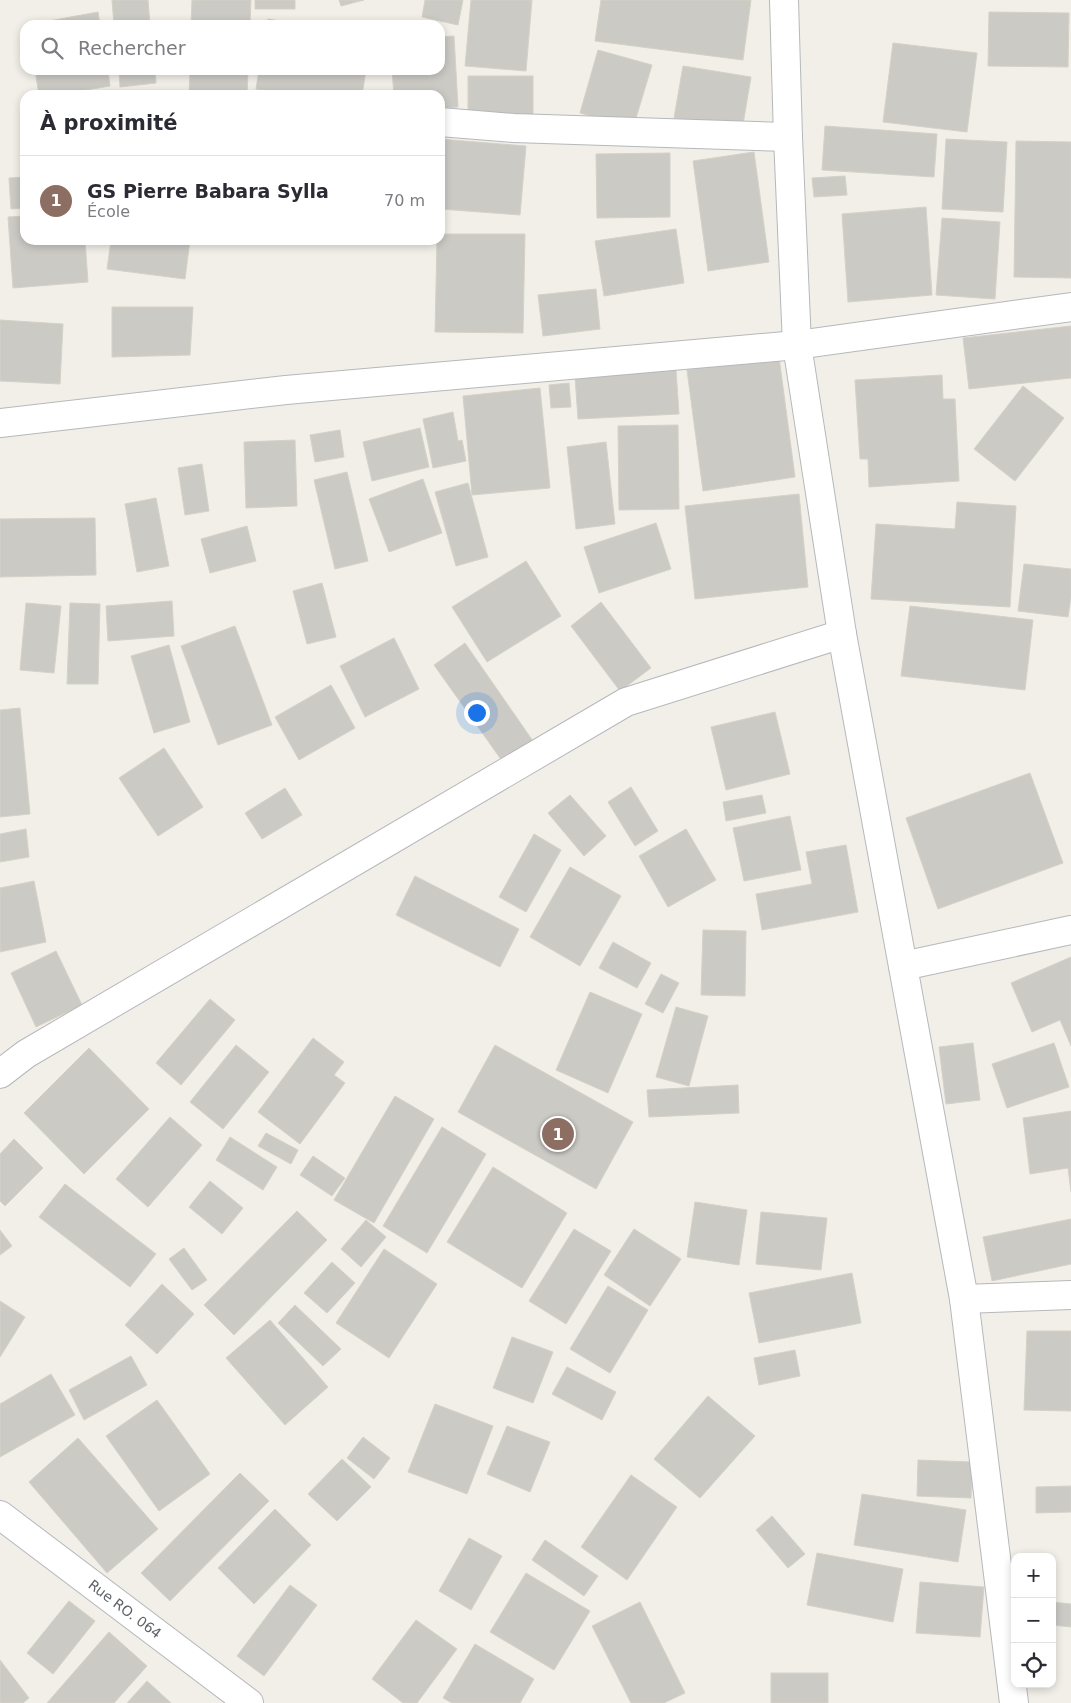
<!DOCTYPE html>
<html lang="fr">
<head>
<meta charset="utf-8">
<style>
  body { margin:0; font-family:"DejaVu Sans",sans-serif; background:#f7f7f7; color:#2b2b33 }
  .controls { position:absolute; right:15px; bottom:15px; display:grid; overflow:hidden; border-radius:10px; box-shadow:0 2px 8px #0003 }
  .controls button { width:45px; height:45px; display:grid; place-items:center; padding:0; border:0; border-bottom:1px solid #e1e1e2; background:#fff; color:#2b2b33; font:25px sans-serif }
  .you { position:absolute; left:476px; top:712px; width:18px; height:18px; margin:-12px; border:4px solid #fff; border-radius:50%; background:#1a73e8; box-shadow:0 0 0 8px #1a73e833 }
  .badge { display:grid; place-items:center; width:32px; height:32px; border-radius:50%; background:#0b8043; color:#fff; font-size:16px; font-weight:700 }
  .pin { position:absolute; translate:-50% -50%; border:2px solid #fff; box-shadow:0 1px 5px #0006 }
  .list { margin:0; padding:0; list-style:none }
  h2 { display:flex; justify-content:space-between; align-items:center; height:65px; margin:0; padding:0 20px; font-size:21px }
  h2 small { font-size:16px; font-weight:400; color:#7c7c81 }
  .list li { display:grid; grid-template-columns:32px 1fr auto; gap:15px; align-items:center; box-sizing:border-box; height:90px; padding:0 20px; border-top:1px solid #e1e1e2 }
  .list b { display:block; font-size:19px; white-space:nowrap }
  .list p { margin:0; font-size:16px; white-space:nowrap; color:#7c7c81 }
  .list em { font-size:16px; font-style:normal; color:#7c7c81 }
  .icon { flex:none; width:28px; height:28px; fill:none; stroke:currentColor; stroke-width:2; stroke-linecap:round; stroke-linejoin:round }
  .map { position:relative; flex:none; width:1071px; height:1703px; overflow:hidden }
  .search { position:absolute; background:#fff; box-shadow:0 2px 8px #0003; left:20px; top:20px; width:425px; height:55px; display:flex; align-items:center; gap:12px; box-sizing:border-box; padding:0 18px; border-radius:15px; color:#7c7c81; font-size:19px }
  .panel { position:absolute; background:#fff; box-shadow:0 2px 8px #0003; left:20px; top:90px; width:425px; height:155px; border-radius:15px }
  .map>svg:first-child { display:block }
</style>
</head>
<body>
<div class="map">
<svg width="1071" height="1703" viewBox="0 0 1071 1703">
  <rect width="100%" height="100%" fill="#f1efe8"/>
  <!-- building -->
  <g fill="#cccac5" stroke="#d6d1c6">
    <path d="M112,0H148L150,25H114Z"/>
    <path d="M192,0H251L250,25H191Z"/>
    <rect x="255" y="0" width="40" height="9"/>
    <path d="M339,0H364L341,6Z"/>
    <path d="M425,0H463L458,25L422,17Z"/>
    <path d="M471,0H532L526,71L465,66Z"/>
    <path d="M601,0H751L743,60L595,41Z"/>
    <path d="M98,12L100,25H27Z"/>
    <path d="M989,12L1069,13L1068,67L988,66Z"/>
    <path d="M268,19L303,25H267Z"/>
    <path d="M454,36L458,107L440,108V95H394L392,70H440V37Z"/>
    <path d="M893,43L977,53L967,132L883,122Z"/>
    <path d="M598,50L652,65L633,128L580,113Z"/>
    <path d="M683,66L751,77L742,130L674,118Z"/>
    <path d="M35,70H108L110,86L56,95H39Z"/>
    <path d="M119,70H155L156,83L120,87Z"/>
    <path d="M190,70H248L247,95H189Z"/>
    <path d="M259,70H366L362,95H294L256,89Z"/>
    <rect x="468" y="76" width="65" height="42"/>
    <path d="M129,91V95H107Z"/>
    <path d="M825,126L937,134L934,177L822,170Z"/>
    <path d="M440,139L526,146L520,215L440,209Z"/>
    <path d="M946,139L1007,142L1003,212L942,209Z"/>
    <path d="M1016,141L1071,142V278L1014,277Z"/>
    <path d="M754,152L769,262L708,271L693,161Z"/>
    <path d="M670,153V217L597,218L596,154Z"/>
    <path d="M845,176L847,195L814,197L812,178Z"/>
    <path d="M25,177V208L11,209L9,178Z"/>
    <path d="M926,207L932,295L848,302L842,214Z"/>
    <path d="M25,216V240H85L88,282L13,288L8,217Z"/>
    <path d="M942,218L1000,222L995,299L936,295Z"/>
    <path d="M676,229L684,283L604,296L595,241Z"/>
    <path d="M440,234H525L523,333L435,332L437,240H440Z"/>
    <path d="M111,240H190L185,279L107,269Z"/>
    <path d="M596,289L600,329L543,336L538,295Z"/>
    <path d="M112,307H193L190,355L112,357Z"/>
    <path d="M0,320L63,324L60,384L0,381Z"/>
    <path d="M1071,326V378L969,389L963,338Z"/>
    <path d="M779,357L795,477L703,491L687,370Z"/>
    <path d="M676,370L679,414L578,419L575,376Z"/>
    <path d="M942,375L943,399H955L959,481L869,487L868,459H860L855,380Z"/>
    <path d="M569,383L571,407L551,408L549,385Z"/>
    <path d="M1023,386L1064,418L1015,481L974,449Z"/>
    <path d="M540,388L550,488L472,495L463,396Z"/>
    <path d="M453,412L458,441L462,440L466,461L433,468L423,419Z"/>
    <path d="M678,425L679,509L619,510L618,426Z"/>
    <path d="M420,428L429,467L372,481L363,442Z"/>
    <path d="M340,430L344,457L315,462L310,435Z"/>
    <path d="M295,440L297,506L246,508L244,442Z"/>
    <path d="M606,442L615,524L576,529L567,447Z"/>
    <path d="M202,464L209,511L185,515L178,468Z"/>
    <path d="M347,472L368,561L335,569L314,480Z"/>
    <path d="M423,479L442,533L389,552L369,499Z"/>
    <path d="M468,483L488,557L456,566L435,492Z"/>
    <path d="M799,494L808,587L695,599L685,506Z"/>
    <path d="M156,498L169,566L137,572L125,504Z"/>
    <path d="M957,502L1016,506L1010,607L871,599L876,524L955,529Z"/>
    <path d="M95,518L96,575L0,577V519Z"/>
    <path d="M656,523L671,569L599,593L584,547Z"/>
    <path d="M247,526L256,561L210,573L201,539Z"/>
    <path d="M526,561L561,616L487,662L452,607Z"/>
    <path d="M1024,564L1071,569V597L1068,617L1018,611Z"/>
    <path d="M322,583L336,637L307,644L293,591Z"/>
    <path d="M172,601L174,636L108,641L106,606Z"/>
    <path d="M601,602L651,668L620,691L571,626Z"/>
    <path d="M26,603L61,606L54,673L20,670Z"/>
    <path d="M70,603L100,604L98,684H67Z"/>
    <path d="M910,606L1033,620L1025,690L901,676Z"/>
    <path d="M235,626L272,725L218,745L181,646Z"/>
    <path d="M394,638L419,689L365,717L340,666Z"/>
    <path d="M465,643L535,744L505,765L434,665Z"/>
    <path d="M169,645L190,722L154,733L131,656Z"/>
    <path d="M331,685L355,728L299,760L275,717Z"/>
    <path d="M20,708L30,814L0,817V710Z"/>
    <path d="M775,712L790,774L726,790L711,727Z"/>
    <path d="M164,748L203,807L158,836L119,778Z"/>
    <path d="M1030,773L1063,863L938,909L906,818Z"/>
    <path d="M631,787L658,831L635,846L608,802Z"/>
    <path d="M285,788L302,815L262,839L245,813Z"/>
    <path d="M570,795L606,836L584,856L548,813Z"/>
    <path d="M762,795L766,813L726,821L723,802Z"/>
    <path d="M790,816L801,870L744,881L733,828Z"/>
    <path d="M26,829L29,857L0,862V834Z"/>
    <path d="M686,829L716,880L668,907L639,856Z"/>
    <path d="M534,834L561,850L526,912L499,897Z"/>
    <path d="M846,845L858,912L762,930L756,894L812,884L806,852Z"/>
    <path d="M570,867L621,896L580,966L530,937Z"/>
    <path d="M415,876L519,929L500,967L396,915Z"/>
    <path d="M34,881L46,942L0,952V888Z"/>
    <path d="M703,930L746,931L745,996L701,995Z"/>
    <path d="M613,942L651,963L637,988L599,968Z"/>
    <path d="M56,951L82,1005L36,1027L11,973Z"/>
    <path d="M1071,957V1046L1060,1020L1032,1032L1011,983Z"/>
    <path d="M661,974L679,983L663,1013L645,1004Z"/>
    <path d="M590,992L642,1014L608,1093L556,1070Z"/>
    <path d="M210,999L235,1020L181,1085L156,1063Z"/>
    <path d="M676,1007L708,1016L689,1086L656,1077Z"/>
    <path d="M313,1038L344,1062L334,1075L345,1083L300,1144L258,1112Z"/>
    <path d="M973,1043L980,1100L946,1104L939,1047Z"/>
    <path d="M1054,1043L1069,1087L1007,1108L992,1064Z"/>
    <path d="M236,1045L269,1072L223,1129L190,1102Z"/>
    <path d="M495,1045L633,1122L596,1189L458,1112Z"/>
    <path d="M89,1048L149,1109L84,1174L24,1113Z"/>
    <path d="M738,1085L739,1113L649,1117L647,1090Z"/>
    <path d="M395,1096L434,1119L374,1223L334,1200Z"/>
    <path d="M1071,1111V1192L1068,1168L1030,1174L1023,1118Z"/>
    <path d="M170,1117L202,1145L148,1207L116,1179Z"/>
    <path d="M442,1127L486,1154L427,1253L383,1226Z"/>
    <path d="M266,1133L298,1150L291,1164L258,1146Z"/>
    <path d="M230,1137L277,1167L263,1190L216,1160Z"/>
    <path d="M14,1139L43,1168L5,1206L0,1201V1154Z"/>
    <path d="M313,1156L345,1178L332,1196L300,1175Z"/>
    <path d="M493,1167L567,1213L522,1288L447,1242Z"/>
    <path d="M210,1181L243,1208L222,1234L189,1207Z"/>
    <path d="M65,1184L156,1254L130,1287L39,1217Z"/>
    <path d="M695,1202L747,1210L739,1265L687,1257Z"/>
    <path d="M297,1211L327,1240L234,1335L204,1305Z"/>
    <path d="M761,1212L827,1218L821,1270L756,1264Z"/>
    <path d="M1071,1219V1264L992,1281L983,1237Z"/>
    <path d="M366,1220L386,1237L361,1267L341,1249Z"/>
    <path d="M574,1229L611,1251L566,1324L529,1301Z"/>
    <path d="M634,1229L681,1259L650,1306L604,1275Z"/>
    <path d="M0,1230L12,1246L0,1255Z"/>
    <path d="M184,1248L207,1280L192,1290L169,1259Z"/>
    <path d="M384,1249L437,1284L389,1358L336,1323Z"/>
    <path d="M332,1262L355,1283L327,1313L304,1293Z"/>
    <path d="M852,1273L861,1323L759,1343L749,1293Z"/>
    <path d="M162,1284L194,1314L157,1354L125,1325Z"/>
    <path d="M608,1286L648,1310L610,1373L570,1349Z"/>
    <path d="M0,1301L25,1317L0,1357Z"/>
    <path d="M295,1305L341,1349L323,1366L278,1323Z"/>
    <path d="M270,1320L328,1387L285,1425L226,1358Z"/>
    <path d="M1027,1331H1071V1411L1024,1410Z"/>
    <path d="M512,1337L553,1352L533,1403L493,1388Z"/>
    <path d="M795,1350L800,1376L759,1385L754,1358Z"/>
    <path d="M131,1356L147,1385L84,1420L69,1390Z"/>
    <path d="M567,1367L616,1392L602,1420L552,1394Z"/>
    <path d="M51,1374L75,1415L0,1457V1404Z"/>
    <path d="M708,1396L755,1436L700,1498L654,1459Z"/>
    <path d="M157,1400L210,1474L159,1511L106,1436Z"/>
    <path d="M435,1404L493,1426L467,1494L408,1472Z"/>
    <path d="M507,1426L550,1442L530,1492L487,1474Z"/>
    <path d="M363,1437L390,1458L374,1479L347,1458Z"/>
    <path d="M78,1438L158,1529L107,1573L29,1482Z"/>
    <path d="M342,1459L371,1487L337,1521L308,1494Z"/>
    <path d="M918,1460L972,1462L971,1498L917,1496Z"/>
    <path d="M240,1473L269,1501L170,1601L141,1573Z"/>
    <path d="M631,1475L677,1507L627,1580L581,1547Z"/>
    <path d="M1071,1486V1512L1036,1513V1487Z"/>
    <path d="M862,1494L966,1510L958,1562L854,1545Z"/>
    <path d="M275,1509L311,1545L254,1604L218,1568Z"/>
    <path d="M772,1516L805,1554L788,1568L756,1530Z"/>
    <path d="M469,1538L502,1556L471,1610L439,1591Z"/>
    <path d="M545,1540L598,1576L584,1596L532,1560Z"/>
    <path d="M817,1553L903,1569L893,1622L807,1605Z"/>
    <path d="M526,1573L590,1611L554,1670L490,1632Z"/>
    <path d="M920,1582L984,1587L980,1637L916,1633Z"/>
    <path d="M290,1585L317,1605L264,1676L237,1656Z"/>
    <path d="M69,1601L95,1621L53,1674L27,1653Z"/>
    <path d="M640,1602L685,1693L664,1703H631L592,1626Z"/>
    <path d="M1052,1602L1071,1604V1627L1052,1625Z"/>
    <path d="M416,1620L457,1649L417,1703H403L372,1679Z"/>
    <path d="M109,1632L147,1666L114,1703H47Z"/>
    <path d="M475,1644L534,1679L520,1703H452L443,1698Z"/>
    <path d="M0,1660L29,1698L23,1703H0Z"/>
    <rect x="771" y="1673" width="57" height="30"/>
    <path d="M147,1681L171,1703H127Z"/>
  </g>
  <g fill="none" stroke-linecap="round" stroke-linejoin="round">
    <defs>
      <g id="minor">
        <path d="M784,0L788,137L797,345L842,634L964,1299L1014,1703"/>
        <path d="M440,122L514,128L788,137"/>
        <path d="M0,423L286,390L797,345L1071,307"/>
        <path d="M903,966L1071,930"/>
        <path d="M0,1074L26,1054L626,702L842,634"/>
        <path d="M964,1299L1071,1295"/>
        <path d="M0,1515L249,1703"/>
      </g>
    </defs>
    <!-- minor casing -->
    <use href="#minor" stroke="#b5b8bc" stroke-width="30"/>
    <!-- minor -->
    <use href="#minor" stroke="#fff" stroke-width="28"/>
  </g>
  <g text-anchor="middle" stroke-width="4" stroke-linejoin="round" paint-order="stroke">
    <!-- street labels -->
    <g font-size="14" fill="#5f6368" stroke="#fff">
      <text transform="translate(125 1609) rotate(37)" y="5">Rue RO. 064</text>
    </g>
  </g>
</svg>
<div class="controls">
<button>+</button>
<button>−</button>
<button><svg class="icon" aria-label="locate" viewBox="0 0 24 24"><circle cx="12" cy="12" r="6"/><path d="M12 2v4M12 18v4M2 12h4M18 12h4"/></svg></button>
</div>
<div class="you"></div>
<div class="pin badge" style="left:558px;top:1134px;background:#8d6e63">1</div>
<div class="search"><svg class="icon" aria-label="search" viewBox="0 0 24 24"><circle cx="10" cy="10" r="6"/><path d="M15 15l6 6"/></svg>Rechercher</div>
<section class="panel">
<h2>À proximité<small></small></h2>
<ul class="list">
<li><span class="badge" style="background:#8d6e63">1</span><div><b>GS Pierre Babara Sylla</b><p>École</p></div><em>70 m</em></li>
</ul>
</section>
</div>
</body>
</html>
